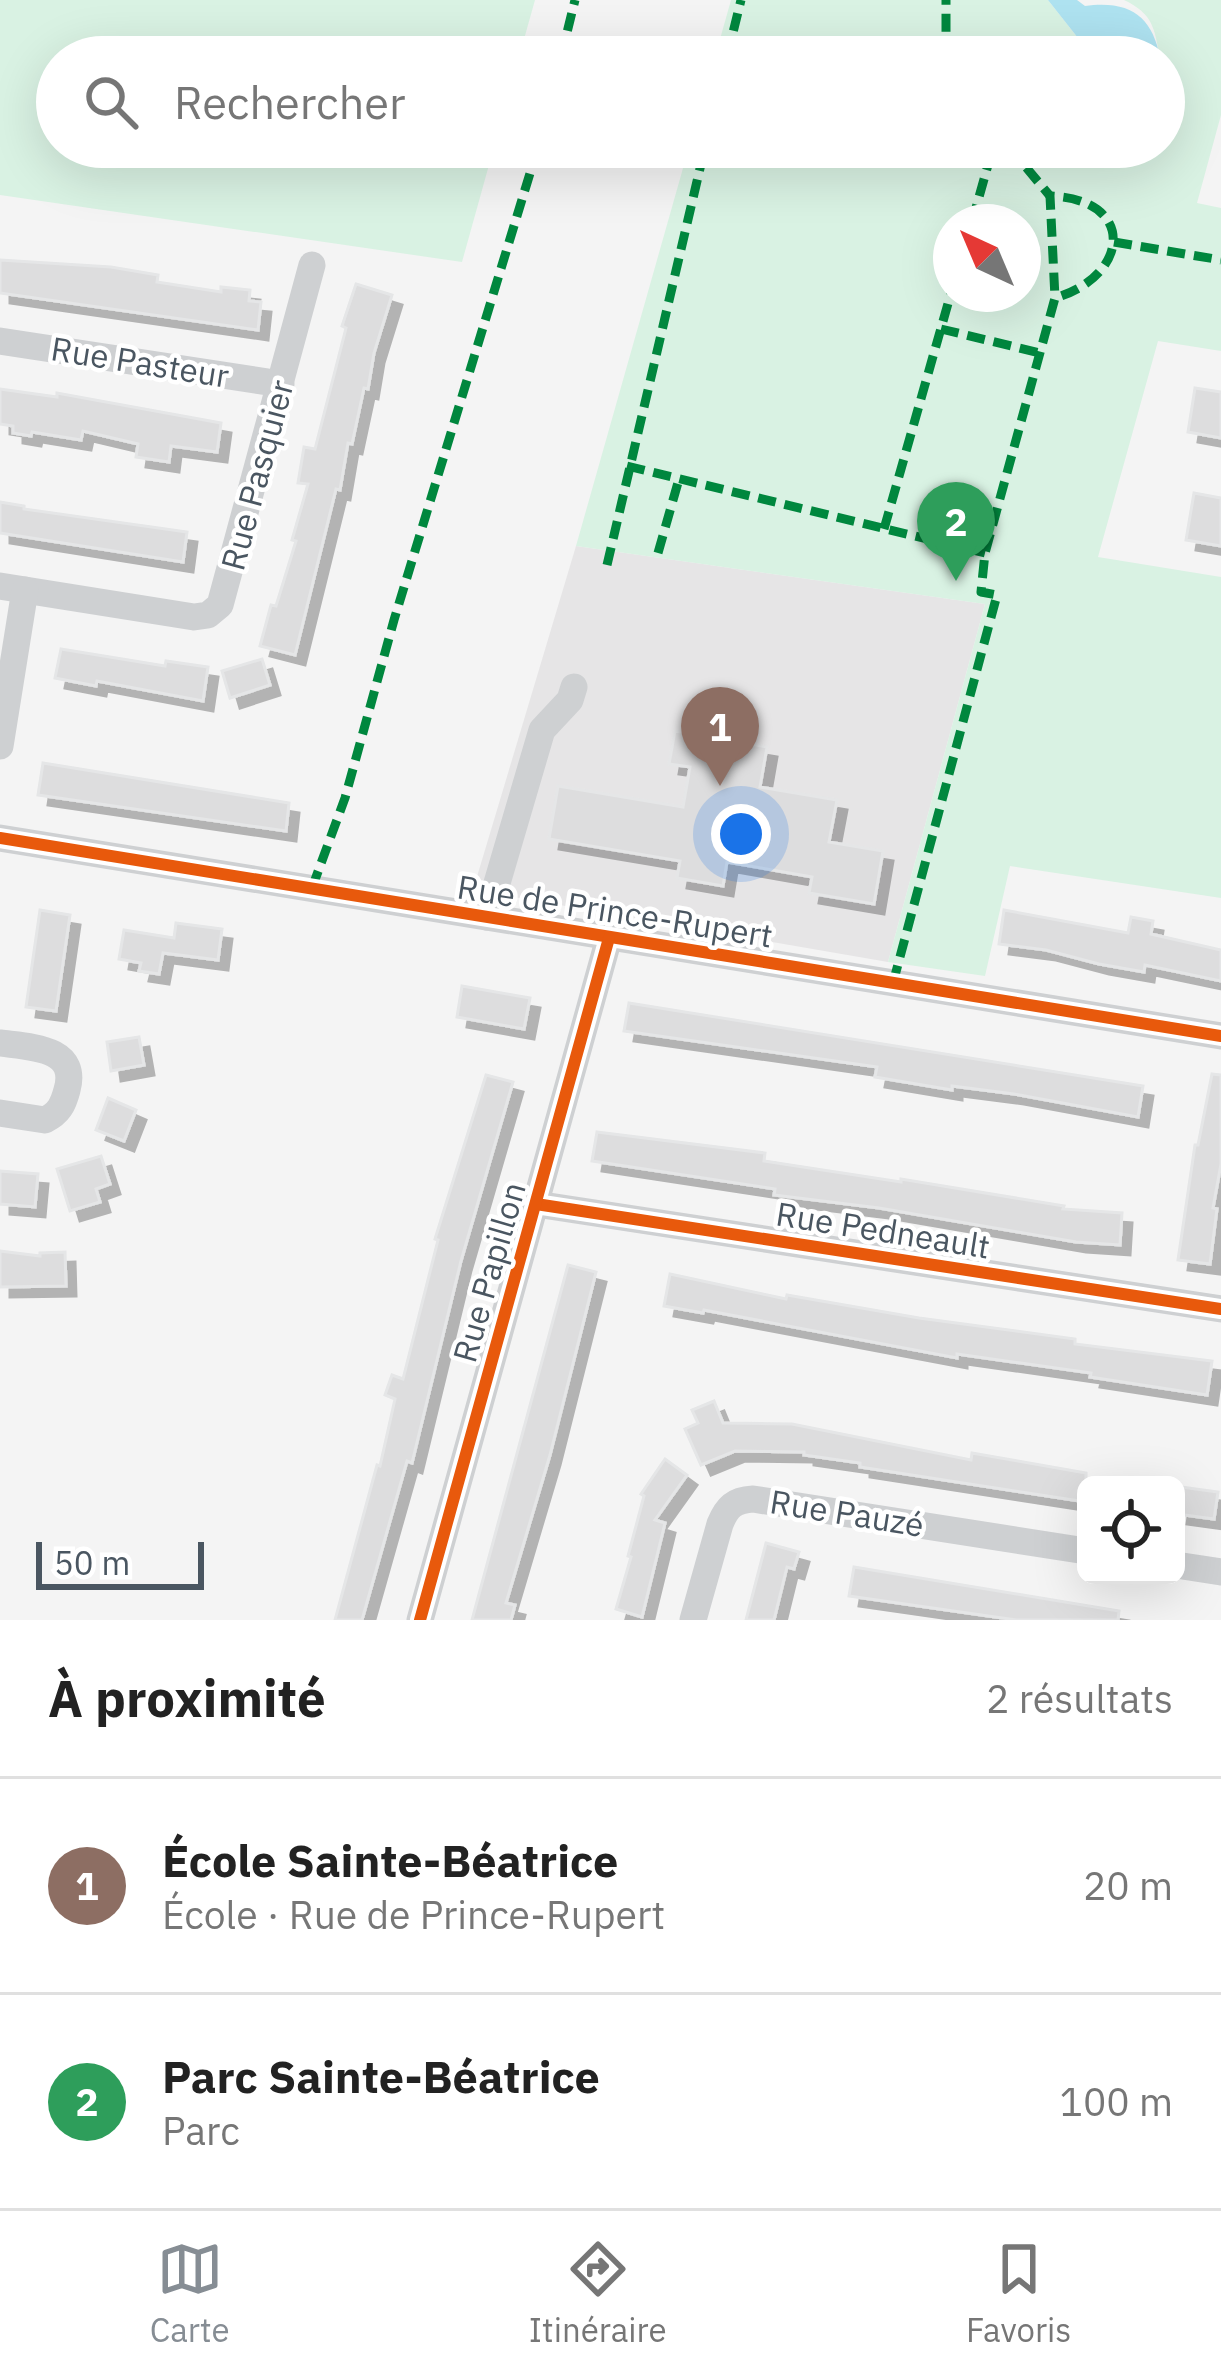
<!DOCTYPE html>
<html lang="fr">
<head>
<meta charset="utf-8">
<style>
  body { margin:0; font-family:"IBM Plex Sans",sans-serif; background:#f6f6f6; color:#222 }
  .controls { position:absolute; right:36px; bottom:36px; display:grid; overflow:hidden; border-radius:18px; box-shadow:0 12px 48px #0002 }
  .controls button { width:108px; height:108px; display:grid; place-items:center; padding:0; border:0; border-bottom:3px solid #e0e0e0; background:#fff; color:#222; font:60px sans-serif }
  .compass { position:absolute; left:933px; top:204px; width:108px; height:108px; border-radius:50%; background:#fff; box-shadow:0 12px 48px #0002; rotate:316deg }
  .scale { position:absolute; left:36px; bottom:30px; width:168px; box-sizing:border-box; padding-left:12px; border:6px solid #4a5661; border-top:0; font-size:33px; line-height:42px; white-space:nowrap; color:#4a5661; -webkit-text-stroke:9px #fff; paint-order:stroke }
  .you { position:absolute; left:741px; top:834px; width:42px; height:42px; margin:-30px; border:9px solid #fff; border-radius:50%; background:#1a73e8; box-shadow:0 0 0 18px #1a73e833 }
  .badge { display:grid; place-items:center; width:78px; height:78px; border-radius:50%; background:#868d94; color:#fff; font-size:39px; font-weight:700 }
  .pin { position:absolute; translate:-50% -99px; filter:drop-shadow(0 3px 6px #0008) }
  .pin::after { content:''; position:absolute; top:63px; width:42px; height:36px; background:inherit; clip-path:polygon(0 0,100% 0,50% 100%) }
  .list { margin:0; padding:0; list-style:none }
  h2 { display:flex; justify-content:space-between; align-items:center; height:156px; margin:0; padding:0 48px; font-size:51px }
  h2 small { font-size:39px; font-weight:400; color:#767676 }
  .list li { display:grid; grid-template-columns:78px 1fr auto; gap:36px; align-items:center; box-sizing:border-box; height:216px; padding:0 48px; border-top:3px solid #e0e0e0 }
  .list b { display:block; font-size:45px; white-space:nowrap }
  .list p { margin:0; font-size:39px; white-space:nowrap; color:#767676 }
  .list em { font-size:39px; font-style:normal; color:#767676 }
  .icon { flex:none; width:66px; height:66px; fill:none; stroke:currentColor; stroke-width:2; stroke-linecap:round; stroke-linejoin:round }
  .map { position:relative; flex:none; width:1221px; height:1620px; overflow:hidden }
  .search { position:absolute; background:#fff; box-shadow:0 12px 48px #0002; left:36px; right:36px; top:36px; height:132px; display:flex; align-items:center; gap:30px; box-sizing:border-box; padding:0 42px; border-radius:66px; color:#767676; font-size:45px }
  .sheet { height:588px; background:#fff }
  nav { display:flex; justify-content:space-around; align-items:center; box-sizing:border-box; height:168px; border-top:3px solid #e0e0e0; background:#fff; font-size:33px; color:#767676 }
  nav a { display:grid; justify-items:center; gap:6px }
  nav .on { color:#868d94 }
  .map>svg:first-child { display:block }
</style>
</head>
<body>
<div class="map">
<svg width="1221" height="1620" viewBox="0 0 1221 1620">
  <defs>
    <filter id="shadow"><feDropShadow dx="10" dy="10" stdDeviation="0" flood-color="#0004"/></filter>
  </defs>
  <rect width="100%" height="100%" fill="#f4f4f4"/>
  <!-- education -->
  <path fill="#e6e5e6" d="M576,546L985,604L888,962L473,890Z"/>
  <!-- green -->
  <g fill="#d9f2e3" fill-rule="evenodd">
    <path d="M0,0H535L519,57H57V147H494L462,262L0,195Z"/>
    <path d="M731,0H1048L1093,57H715Z"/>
    <path d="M1124,0H1221V115L1197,203L1221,208V351L1158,341L1098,557L1221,577V898L1010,866L985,976L888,962L985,604L576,546L689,147H1164V57H1160C1154,27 1153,14 1124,0ZM951,222H1023V294H951Z"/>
  </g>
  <!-- water -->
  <path fill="#aee2f0" d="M1048,0H1077L1085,6C1132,0 1152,18 1160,57H1093Z"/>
  <!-- building -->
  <g fill="#ddddde" stroke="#e5e6e7" stroke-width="3" filter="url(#shadow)">
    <path d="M0,260L111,267L158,275L157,282L221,292V287L250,290L249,301L261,302L258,330L0,293Z"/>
    <path d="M356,284L392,295L374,353L368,389L364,388L352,444L348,443L340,490L336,489L295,655L260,646L271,605L276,606L296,541L292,540L308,484L298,483L304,447L315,449L346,328L342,326Z"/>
    <path d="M1195,388L1221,392V438L1188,432Z"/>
    <path d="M0,389L57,397V393L221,423L217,452L171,446L169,462L136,457L138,444L83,431L81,440L32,432L31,436L13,433V426L0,424Z"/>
    <path d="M1194,493L1221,498V546L1186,540Z"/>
    <path d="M0,502L24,506V509L187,532L183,562L0,533Z"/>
    <path d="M61,649L165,666L166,661L208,667L203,701L97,681L96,686L55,678Z"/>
    <path d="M262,659L270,685L230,698L222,671Z"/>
    <path d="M675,731L767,747L760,787L837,800L829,842L883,851L874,904L809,893L812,877L727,862L723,886L677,878L680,861L549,839L558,786L683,807L690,767L669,764Z"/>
    <path d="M43,763L289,803L286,831L38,795Z"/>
    <path d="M40,910L70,915L56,1011L26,1007Z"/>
    <path d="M1004,910L1128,933L1131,917L1153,921L1151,934L1221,950V981L1145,965L1144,972L1099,964L1046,950L999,944Z"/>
    <path d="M176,923L222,929L218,960L163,953L159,974L139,971L141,963L119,959L124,930L174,938Z"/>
    <path d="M462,986L530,998L524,1029L457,1017Z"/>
    <path d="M629,1003L1143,1086L1138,1117L1014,1094L952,1086V1090L875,1077L877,1067L624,1031Z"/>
    <path d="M139,1037L144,1065L111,1071L107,1042Z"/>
    <path d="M1212,1074L1221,1075V1164L1213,1208L1217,1209L1210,1264L1178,1260L1195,1145H1198Z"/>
    <path d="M486,1075L513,1082L461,1261L412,1463L407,1461L362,1620H335L377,1465L380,1466L395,1399L385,1395L392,1375L403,1379L438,1240L435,1239Z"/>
    <path d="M108,1098L136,1110L124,1141L96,1130Z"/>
    <path d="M597,1132L765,1153L764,1161L901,1182V1179L1064,1206L1063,1209L1122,1213L1120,1245L1076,1242L879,1208L774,1195L775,1189L592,1161Z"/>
    <path d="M101,1156L110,1184L96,1189L100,1202L70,1211L57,1169Z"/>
    <path d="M0,1171L38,1174L35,1207L0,1204Z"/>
    <path d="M0,1251L40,1256V1253L65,1252L66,1286L0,1287Z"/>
    <path d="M568,1265L596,1272L550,1455L506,1603L515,1605L511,1620H472Z"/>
    <path d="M670,1274L786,1299L787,1295L919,1318L1075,1339V1344L1212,1361L1207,1395L1090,1377L1091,1373L957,1354V1358L704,1310L703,1313L664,1306Z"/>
    <path d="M714,1401L723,1423L792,1424L971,1460L972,1453L1086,1473V1502L860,1467V1463L804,1455V1452L735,1451L701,1465L685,1429L698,1423L692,1410Z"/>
    <path d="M665,1459L687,1475L655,1520L665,1523L642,1617L616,1609L631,1557L628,1556L644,1496L641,1494Z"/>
    <path d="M1181,1487L1218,1492L1214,1519L1177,1514Z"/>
    <path d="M766,1543L799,1552L794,1569L787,1567L774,1620H746Z"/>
    <path d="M854,1567L1119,1611L1118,1620H1016L849,1596Z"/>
  </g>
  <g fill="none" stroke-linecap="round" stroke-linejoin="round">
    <!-- minor -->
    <g stroke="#ced0d2" stroke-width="27">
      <path d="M0,341L281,384"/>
      <path d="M0,586L194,617L208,615L220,605L312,265"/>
      <path d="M0,746L25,590"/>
      <path d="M0,838L1221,1036"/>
      <path d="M487,917L542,730L570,700L574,687"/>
      <path d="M0,1043C30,1047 79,1047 67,1090C63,1105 59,1113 45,1120L0,1113"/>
      <path d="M536,1204L1221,1309"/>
      <path d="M1176,1565L1221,1572"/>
      <path d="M420,1620L609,938"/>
      <path d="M693,1620L720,1524C727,1507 734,1500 753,1499L1086,1551"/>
    </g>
    <!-- quiet -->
    <g stroke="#00873e" stroke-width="9" stroke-dasharray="18 9" stroke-linecap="butt">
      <path d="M561,57L575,0"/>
      <path d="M727,57L741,0"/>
      <path d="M939,57L946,43V0"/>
      <path d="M1009,147L1050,196"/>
      <path d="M972,222L993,147"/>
      <path d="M1114,242L1221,260"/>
      <path d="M941,329L1040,353"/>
      <path d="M627,466L985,553"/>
      <path d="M884,529L951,293"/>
      <path d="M658,553L679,479"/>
      <path d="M607,565L705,147"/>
      <path d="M312,888L345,798L394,620L538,147"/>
      <path d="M893,983L997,595L981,592L985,553L1055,298L1050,196C1137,199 1130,276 1055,298"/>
    </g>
    <defs>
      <g id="cycleway">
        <path d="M0,838L1221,1036"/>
        <path d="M536,1204L1221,1309"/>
        <path d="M420,1620L609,938"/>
      </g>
    </defs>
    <!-- cycleway casing -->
    <use href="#cycleway" stroke="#fff" stroke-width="20"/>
    <!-- cycleway -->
    <use href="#cycleway" stroke="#e8590c" stroke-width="12"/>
  </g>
  <g text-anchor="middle" stroke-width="9" stroke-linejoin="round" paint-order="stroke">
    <!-- street labels -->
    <g font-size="33" fill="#4a5661" stroke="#fff">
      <text transform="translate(140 362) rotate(9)" y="12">Rue Pasteur</text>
      <text transform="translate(257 475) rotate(-75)" y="12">Rue Pasquier</text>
      <text transform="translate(615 911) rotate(9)" y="12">Rue de Prince-Rupert</text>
      <text transform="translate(883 1230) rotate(9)" y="12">Rue Pedneault</text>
      <text transform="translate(489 1272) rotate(-74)" y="12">Rue Papillon</text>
      <text transform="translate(847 1513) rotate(9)" y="12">Rue Pauzé</text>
    </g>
  </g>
</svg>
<div class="controls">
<button><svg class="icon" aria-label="locate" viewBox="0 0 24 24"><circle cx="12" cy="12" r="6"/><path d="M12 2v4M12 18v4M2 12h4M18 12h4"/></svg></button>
</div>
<svg class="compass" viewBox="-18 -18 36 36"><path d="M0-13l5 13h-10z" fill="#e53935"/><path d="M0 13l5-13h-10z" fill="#767676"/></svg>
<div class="scale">50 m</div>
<div class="you"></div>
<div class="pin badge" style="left:720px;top:786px;background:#8d6e63">1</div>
<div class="pin badge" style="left:956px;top:581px;background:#2e9e5b">2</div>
<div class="search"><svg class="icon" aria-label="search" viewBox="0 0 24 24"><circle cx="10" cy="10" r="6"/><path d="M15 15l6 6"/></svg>Rechercher</div>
</div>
<section class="sheet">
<h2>À proximité<small>2 résultats</small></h2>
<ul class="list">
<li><span class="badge" style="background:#8d6e63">1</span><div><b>École Sainte-Béatrice</b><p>École · Rue de Prince-Rupert</p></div><em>20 m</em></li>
<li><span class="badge" style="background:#2e9e5b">2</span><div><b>Parc Sainte-Béatrice</b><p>Parc</p></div><em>100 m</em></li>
</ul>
</section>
<nav>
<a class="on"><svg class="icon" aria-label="map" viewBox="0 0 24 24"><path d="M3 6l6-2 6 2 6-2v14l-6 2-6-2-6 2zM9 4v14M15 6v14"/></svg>Carte</a>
<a><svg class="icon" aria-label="directions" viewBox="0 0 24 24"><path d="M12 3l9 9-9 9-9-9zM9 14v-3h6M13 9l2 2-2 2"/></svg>Itinéraire</a>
<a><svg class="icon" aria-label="saved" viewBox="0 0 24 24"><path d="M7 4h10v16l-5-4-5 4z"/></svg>Favoris</a>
</nav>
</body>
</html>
